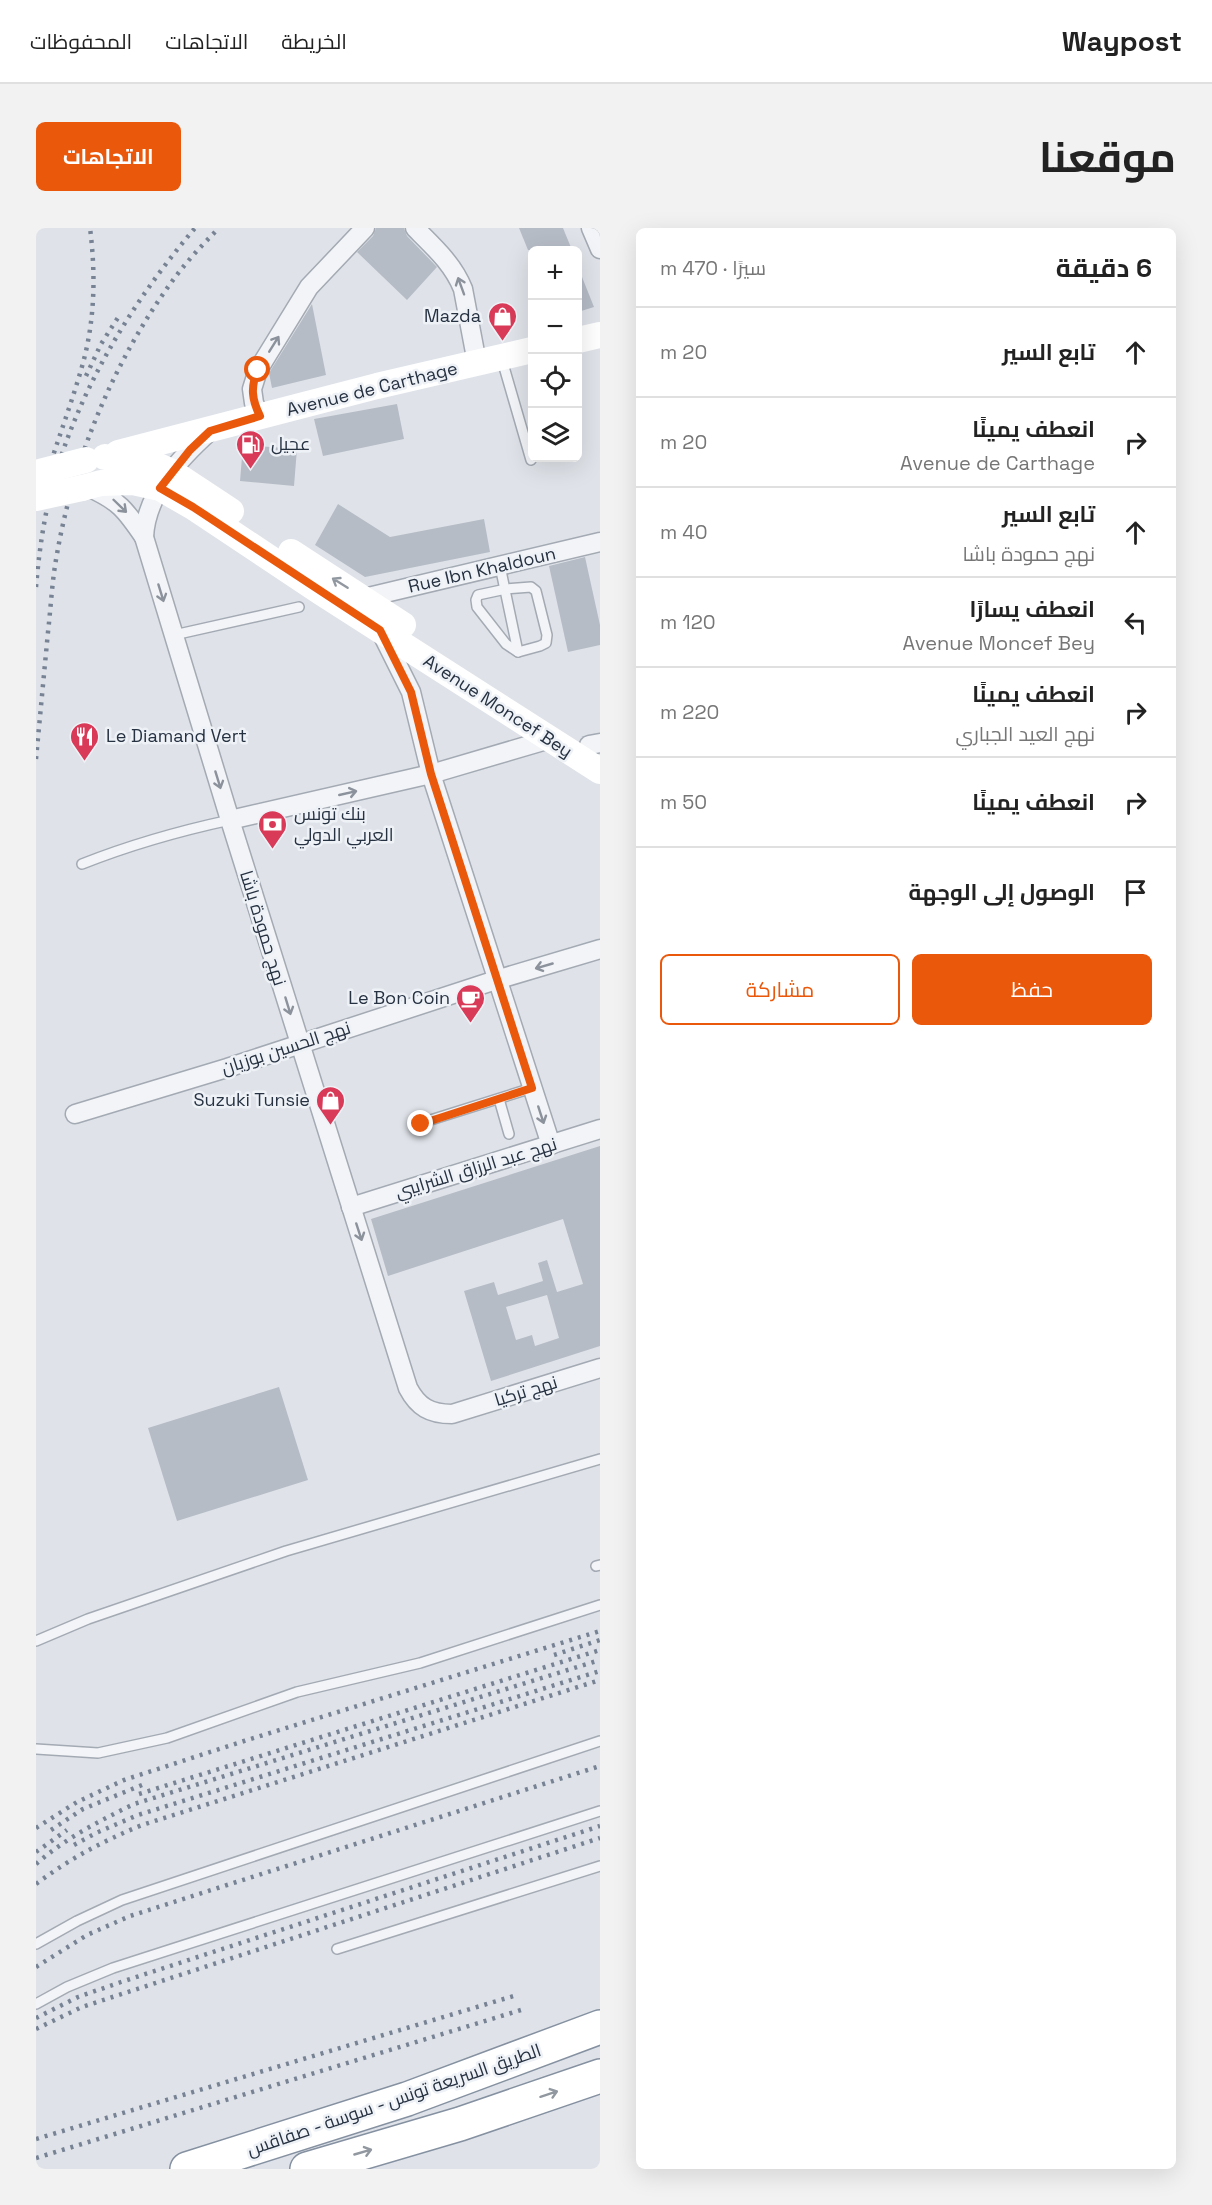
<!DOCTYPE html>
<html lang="ar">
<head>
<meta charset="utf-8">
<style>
  body { margin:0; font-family:"Space Grotesk",Cairo,sans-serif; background:#f2f2f2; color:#222; direction:rtl }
  .controls { position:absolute; right:18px; top:18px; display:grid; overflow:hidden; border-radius:9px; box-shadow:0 6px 24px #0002 }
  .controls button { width:54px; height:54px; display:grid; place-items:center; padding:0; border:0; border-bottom:2px solid #e0e0e0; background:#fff; color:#222; font:30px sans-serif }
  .stop { position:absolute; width:18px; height:18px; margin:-14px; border:4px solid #ea580c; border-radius:50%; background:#fff }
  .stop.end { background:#ea580c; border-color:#fff; box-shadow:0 2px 6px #0008 }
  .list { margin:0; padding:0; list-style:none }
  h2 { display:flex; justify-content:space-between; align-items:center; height:78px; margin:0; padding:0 24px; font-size:26px }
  h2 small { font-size:20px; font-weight:400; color:#767676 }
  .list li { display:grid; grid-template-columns:39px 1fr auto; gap:18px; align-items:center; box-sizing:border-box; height:90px; padding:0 24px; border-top:2px solid #e0e0e0 }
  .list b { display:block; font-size:22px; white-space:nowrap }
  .list p { margin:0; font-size:20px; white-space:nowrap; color:#767676 }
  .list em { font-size:20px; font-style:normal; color:#767676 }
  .actions { display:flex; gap:12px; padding:18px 24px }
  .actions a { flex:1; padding:14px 0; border:2px solid #ea580c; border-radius:9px; text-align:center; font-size:21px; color:#ea580c }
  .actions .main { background:#ea580c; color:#fff }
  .icon { flex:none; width:33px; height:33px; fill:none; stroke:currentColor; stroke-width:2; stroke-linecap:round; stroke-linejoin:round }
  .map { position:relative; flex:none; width:564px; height:1941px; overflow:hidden; direction:ltr; border-radius:9px }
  header { display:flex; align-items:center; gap:36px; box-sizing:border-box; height:84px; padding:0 30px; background:#fff; border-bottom:2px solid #e0e0e0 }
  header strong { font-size:28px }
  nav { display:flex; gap:33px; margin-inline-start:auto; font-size:21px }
  .intro { display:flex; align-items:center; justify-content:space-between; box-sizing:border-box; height:144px; padding:0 36px }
  h1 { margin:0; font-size:42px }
  .button { padding:15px 27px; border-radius:9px; background:#ea580c; color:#fff; font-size:21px; font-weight:700 }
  main { display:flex; gap:36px; padding:0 36px }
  aside { flex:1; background:#fff; border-radius:9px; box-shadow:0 6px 24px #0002 }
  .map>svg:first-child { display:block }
</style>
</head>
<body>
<header>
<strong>Waypost</strong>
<nav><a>الخريطة</a><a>الاتجاهات</a><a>المحفوظات</a></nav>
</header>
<div class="intro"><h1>موقعنا</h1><a class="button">الاتجاهات</a></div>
<main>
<aside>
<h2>6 دقيقة<small>سيرًا · 470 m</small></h2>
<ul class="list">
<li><svg class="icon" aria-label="ahead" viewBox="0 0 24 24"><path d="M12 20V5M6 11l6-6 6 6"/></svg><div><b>تابع السير</b></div><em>20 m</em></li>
<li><svg class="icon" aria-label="right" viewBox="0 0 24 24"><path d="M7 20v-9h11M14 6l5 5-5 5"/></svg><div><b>انعطف يمينًا</b><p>Avenue de Carthage</p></div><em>20 m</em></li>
<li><svg class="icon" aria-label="ahead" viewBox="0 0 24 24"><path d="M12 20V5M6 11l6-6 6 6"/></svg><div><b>تابع السير</b><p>نهج حمودة باشا</p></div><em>40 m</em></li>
<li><svg class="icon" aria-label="left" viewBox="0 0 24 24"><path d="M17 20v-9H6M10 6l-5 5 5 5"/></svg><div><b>انعطف يسارًا</b><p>Avenue Moncef Bey</p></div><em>120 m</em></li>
<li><svg class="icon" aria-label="right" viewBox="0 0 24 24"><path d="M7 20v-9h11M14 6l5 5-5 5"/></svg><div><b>انعطف يمينًا</b><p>نهج العيد الجباري</p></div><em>220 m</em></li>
<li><svg class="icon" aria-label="right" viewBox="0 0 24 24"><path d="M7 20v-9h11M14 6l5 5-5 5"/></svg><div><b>انعطف يمينًا</b></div><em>50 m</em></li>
<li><svg class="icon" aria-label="arrive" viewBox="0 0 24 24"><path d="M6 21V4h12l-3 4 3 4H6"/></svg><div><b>الوصول إلى الوجهة</b></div></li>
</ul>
<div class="actions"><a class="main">حفظ</a><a>مشاركة</a></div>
</aside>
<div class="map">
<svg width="564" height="1941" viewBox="0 0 564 1941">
  <rect width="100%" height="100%" fill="#dfe3e9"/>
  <!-- building -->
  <g fill="#b6bcc6" fill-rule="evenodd">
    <path d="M340,0H368L371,8L401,39L371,72L321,24L337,8Z"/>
    <path d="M483,0H527L536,22H492Z"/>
    <path d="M542,39L558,79L542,84Z"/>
    <path d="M276,76L290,147L269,152V150V152L236,160L233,145Z"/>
    <path d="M361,176L368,211L287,228L278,191Z"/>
    <path d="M207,217L261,221L258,258L204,253Z"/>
    <path d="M302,276L354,309L448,291L454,324L329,349L279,317Z"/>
    <path d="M549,329L564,397V417L532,424L513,338Z"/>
    <path d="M564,918V1118L455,1153L428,1063L458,1054L462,1067L507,1053L502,1035L511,1032L521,1064L547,1056L527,991L352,1048L335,991ZM511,1067L523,1110L499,1118L496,1107L480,1112L470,1079Z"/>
    <path d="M243,1159L272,1252L141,1293L112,1200Z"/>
  </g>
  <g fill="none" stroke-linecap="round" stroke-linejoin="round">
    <defs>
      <g id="lane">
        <path d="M466,132L495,232"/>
        <path d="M464,338L482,424"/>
        <path d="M495,359L500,363L511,407L510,415L504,418L482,424L470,416L441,379L440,372L442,367L470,361Z"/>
        <path d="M138,407L263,379"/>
        <path d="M46,636C94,617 143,603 194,592"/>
        <path d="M463,871L473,906"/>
        <path d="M385,895L496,860"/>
        <path d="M560,1338L564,1337"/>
        <path d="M0,1413L52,1391L250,1323L564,1231"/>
        <path d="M0,1521L62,1525L131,1510L261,1464L384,1435L564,1377"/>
        <path d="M0,1716L41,1693L86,1672L564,1513"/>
        <path d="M301,1721L564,1638"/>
        <path d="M0,1776L31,1759L77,1740L564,1583"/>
      </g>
      <g id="street">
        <path d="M379,0C398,19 417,36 427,61L441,135"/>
        <path d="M555,0L564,21"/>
        <path d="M224,188L218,175L216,161L222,142L273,59L329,0"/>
        <path d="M174,203C143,231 110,266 108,309L194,592L372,1160C382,1179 394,1186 416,1186L564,1140"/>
        <path d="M52,259C83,273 89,281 108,309"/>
        <path d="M328,370L564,314"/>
        <path d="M345,404L375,464L395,546L515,917"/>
        <path d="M553,517L564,515"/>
        <path d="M194,592L395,546L514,511"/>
        <path d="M39,886L191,840L460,752L564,721"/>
        <path d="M315,979L564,901"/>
      </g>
      <g id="highway">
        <path d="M151,1941L371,1871L564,1799"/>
        <path d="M271,1941L424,1896L564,1848"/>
      </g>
    </defs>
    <!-- lane casing -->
    <use href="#lane" stroke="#a4aab3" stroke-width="12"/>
    <!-- street casing -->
    <use href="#street" stroke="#a4aab3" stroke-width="21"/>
    <!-- highway casing -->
    <use href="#highway" stroke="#8591a1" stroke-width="36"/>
    <!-- lane -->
    <use href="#lane" stroke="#f2f4f7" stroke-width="9"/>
    <!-- street -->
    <use href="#street" stroke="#f2f4f7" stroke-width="18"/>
    <!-- secondary -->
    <g stroke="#fff" stroke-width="26">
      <path d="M542,112L564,107"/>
      <path d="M82,225L341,158L496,122"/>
      <path d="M69,229L120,237L136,244L195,283"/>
      <path d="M46,260L65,255L97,254L124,260L157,279L286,365L564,543"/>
      <path d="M255,324L367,397"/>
    </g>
    <!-- highway -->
    <use href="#highway" stroke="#fff" stroke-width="33"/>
    <!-- rail -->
    <g stroke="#778394" stroke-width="4.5" stroke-dasharray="3 6" stroke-linecap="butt">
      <path d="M50,148L65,116L83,88"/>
      <path d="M15,234C25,203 36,173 45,142C59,95 60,48 54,0"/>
      <path d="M0,359C3,324 8,289 17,255C43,161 96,74 159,0"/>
      <path d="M0,531C4,489 8,446 12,404C15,378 16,352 21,326C38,228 80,128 140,48C153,31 168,15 183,0"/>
      <path d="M518,1427L564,1412"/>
      <path d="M103,1566L564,1422"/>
      <path d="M0,1600L41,1574L88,1552L208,1513L564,1403"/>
      <path d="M15,1602L47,1581L111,1555"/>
      <path d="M38,1617L60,1605L102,1587L564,1443"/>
      <path d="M0,1624L31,1602"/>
      <path d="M0,1636C30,1610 63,1593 98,1576L564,1432"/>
      <path d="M0,1656C35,1630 65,1614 106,1597L564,1452"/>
      <path d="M0,1739L51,1707L94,1688L564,1538"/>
      <path d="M0,1790L42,1769L85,1754L564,1598"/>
      <path d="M0,1801L46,1779L564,1610"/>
      <path d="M0,1911L481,1767"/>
      <path d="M0,1930L485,1782"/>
    </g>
    <!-- secondary-bridge -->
    <g stroke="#fff" stroke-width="26">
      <path d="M0,245L50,232"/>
      <path d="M0,270L46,260"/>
    </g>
  </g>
  <!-- one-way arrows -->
  <defs><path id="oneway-shaft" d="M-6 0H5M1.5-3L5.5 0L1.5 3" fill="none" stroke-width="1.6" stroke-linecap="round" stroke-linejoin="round" transform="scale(1.5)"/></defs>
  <g stroke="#8c929c">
    <use href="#oneway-shaft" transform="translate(425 58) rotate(-110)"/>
    <use href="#oneway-shaft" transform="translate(238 116) rotate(-58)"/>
    <use href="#oneway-shaft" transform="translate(84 278) rotate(44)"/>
    <use href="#oneway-shaft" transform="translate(125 365) rotate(73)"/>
    <use href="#oneway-shaft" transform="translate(182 552) rotate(73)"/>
    <use href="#oneway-shaft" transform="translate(312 565) rotate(-13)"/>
    <use href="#oneway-shaft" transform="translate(508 738) rotate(164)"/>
    <use href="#oneway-shaft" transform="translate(252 778) rotate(73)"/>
    <use href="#oneway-shaft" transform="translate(505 887) rotate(72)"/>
    <use href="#oneway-shaft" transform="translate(323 1004) rotate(72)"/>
  </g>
  <g stroke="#9298a0">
    <use href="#oneway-shaft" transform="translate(304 355) rotate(-148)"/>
    <use href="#oneway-shaft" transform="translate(513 1866) rotate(-18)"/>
    <use href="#oneway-shaft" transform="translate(327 1924) rotate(-16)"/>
  </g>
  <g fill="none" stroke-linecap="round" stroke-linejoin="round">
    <!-- route -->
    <path stroke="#ea580c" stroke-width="8" d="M222,142C214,159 216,172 224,188L174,203L154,222L124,260L157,279L344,402L375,464L395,546L496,860L385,896"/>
  </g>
  <!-- icons -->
  <defs>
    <symbol id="shop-pin" viewBox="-11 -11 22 30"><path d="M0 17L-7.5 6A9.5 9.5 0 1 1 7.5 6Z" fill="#d83a58" stroke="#eef2f7"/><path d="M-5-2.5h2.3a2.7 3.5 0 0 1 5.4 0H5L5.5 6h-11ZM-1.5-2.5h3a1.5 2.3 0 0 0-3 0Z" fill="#fff"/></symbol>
    <symbol id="fuel-pin" viewBox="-11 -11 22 30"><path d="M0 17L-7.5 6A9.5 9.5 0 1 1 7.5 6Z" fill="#d83a58" stroke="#eef2f7"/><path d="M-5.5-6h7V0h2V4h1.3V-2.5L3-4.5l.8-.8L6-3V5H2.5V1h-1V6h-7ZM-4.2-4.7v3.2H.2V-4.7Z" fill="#fff"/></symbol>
    <symbol id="restaurant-pin" viewBox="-11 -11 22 30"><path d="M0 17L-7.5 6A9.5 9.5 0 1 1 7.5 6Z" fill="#d83a58" stroke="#eef2f7"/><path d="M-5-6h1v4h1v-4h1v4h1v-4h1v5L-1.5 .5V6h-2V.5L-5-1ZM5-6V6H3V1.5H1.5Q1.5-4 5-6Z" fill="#fff"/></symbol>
    <symbol id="bank-pin" viewBox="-11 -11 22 30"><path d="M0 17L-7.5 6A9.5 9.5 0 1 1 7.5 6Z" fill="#d83a58" stroke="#eef2f7"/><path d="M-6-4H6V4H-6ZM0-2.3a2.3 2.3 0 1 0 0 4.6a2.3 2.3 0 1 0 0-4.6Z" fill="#fff"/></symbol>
    <symbol id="cafe-pin" viewBox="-11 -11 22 30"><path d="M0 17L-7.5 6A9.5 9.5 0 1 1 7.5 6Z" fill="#d83a58" stroke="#eef2f7"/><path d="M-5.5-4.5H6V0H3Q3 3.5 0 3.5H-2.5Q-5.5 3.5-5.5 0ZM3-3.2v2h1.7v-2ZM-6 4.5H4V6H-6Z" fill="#fff"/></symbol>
  </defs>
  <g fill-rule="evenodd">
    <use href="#shop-pin" x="450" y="72" width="33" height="45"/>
    <use href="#fuel-pin" x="198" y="200" width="33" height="45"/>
    <use href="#restaurant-pin" x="32" y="492" width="33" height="45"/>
    <use href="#bank-pin" x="220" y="580" width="33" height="45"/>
    <use href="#cafe-pin" x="418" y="754" width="33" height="45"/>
    <use href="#shop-pin" x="278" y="856" width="33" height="45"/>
  </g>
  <g text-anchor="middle" stroke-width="5" stroke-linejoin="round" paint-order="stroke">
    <!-- poi labels -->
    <g font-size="18" fill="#263141" stroke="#eef2f7" text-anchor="end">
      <text x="445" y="94">Mazda</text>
      <text x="235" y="222" text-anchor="start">عجيل</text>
      <text x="70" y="514" text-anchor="start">Le Diamand Vert</text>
      <text x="258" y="592" text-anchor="start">بنك تونس<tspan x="258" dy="21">العربي الدولي</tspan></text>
      <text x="414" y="776">Le Bon Coin</text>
      <text x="274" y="878">Suzuki Tunsie</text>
    </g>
    <!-- street labels -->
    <g font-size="18" fill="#263141" stroke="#eef2f7">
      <text transform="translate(336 161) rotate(-14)" y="6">Avenue de Carthage</text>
      <text transform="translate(446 342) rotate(-13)" y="6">Rue Ibn Khaldoun</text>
      <text transform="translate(462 478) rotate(33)" y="6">Avenue Moncef Bey</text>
      <text transform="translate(227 700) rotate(73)" y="6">نهج حمودة باشا</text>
      <text transform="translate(250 820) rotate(-18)" y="6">نهج الحسين بوزيان</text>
      <text transform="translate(440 940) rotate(-17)" y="6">نهج عبد الرزاق الشرايبي</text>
      <text transform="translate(490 1163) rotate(-17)" y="6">نهج تركيا</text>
      <text transform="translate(358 1872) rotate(-19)" y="6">الطريق السريعة تونس - سوسة - صفاقس</text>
    </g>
  </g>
</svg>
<div class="controls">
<button>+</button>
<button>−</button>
<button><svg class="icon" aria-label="locate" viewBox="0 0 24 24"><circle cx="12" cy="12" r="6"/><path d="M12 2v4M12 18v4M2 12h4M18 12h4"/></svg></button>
<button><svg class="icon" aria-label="layers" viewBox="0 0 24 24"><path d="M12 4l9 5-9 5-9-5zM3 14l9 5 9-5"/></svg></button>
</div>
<div class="stop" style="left:222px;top:142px"></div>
<div class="stop end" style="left:385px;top:896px"></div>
</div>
</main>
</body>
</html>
